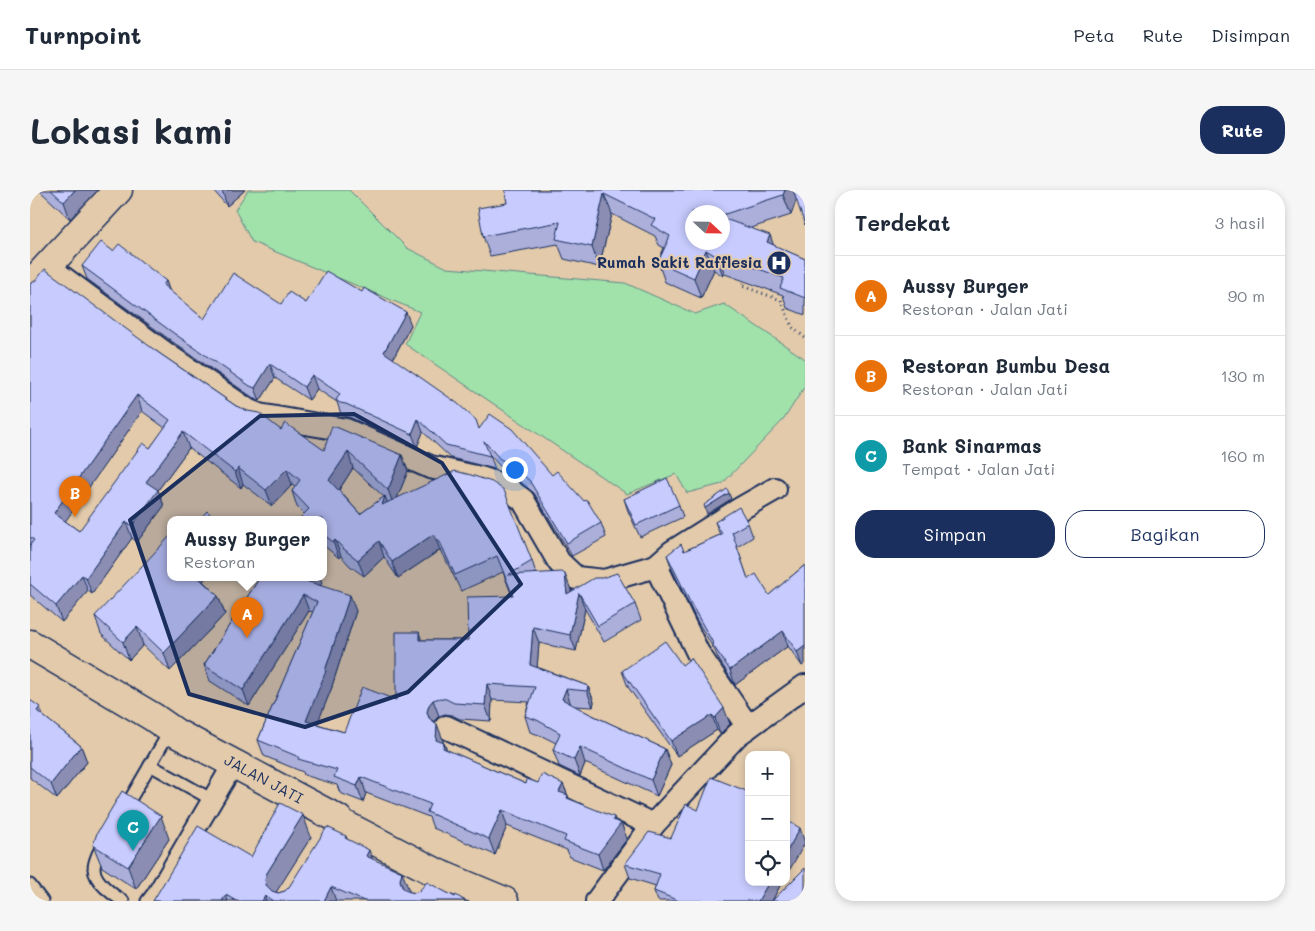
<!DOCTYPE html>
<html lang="id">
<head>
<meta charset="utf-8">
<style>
  body { margin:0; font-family:Mali,sans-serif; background:#f6f6f7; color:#1f2937 }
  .controls { position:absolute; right:15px; bottom:15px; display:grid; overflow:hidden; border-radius:10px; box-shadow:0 2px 8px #0003 }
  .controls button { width:45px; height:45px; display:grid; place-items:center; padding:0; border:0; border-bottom:1px solid #e0e1e3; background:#fff; color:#1f2937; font:25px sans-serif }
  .compass { position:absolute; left:655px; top:15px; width:45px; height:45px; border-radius:50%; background:#fff; box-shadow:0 2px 8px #0003; rotate:112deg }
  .you { position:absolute; left:484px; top:279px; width:18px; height:18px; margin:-12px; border:4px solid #fff; border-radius:50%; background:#1a73e8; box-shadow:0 0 0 8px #1a73e833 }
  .badge { display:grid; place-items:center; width:32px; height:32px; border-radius:50%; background:#1b2f5e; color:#fff; font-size:16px; font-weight:700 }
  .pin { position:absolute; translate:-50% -41px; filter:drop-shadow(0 1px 2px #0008) }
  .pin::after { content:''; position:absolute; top:26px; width:18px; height:15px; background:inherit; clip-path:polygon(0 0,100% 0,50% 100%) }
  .popup { position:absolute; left:137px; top:326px; width:160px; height:65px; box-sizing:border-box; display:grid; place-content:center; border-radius:10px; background:#fff; filter:drop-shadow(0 1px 4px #0005); font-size:16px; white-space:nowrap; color:#747a83 }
  .popup b { font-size:19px; color:#1f2937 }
  .popup::after { content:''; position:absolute; left:50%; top:100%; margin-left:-10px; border:10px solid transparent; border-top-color:#fff }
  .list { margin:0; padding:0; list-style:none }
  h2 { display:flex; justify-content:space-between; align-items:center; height:65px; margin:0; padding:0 20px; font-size:21px }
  h2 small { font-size:16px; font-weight:400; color:#747a83 }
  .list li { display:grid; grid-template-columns:32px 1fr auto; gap:15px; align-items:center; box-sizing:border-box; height:80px; padding:0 20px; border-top:1px solid #e0e1e3 }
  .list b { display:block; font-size:19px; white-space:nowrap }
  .list p { margin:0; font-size:16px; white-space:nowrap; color:#747a83 }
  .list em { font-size:16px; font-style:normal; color:#747a83 }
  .actions { display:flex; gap:10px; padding:15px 20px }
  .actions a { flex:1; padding:11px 0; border:1px solid #1b2f5e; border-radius:20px; text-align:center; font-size:18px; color:#1b2f5e }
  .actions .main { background:#1b2f5e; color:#fff }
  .icon { flex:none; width:28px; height:28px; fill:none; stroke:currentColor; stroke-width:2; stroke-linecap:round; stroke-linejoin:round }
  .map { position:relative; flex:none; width:775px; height:711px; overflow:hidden; border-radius:20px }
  header { display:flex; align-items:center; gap:30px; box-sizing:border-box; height:70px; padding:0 25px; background:#fff; border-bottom:1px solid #e0e1e3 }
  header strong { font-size:24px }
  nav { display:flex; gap:28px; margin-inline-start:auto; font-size:18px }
  .intro { display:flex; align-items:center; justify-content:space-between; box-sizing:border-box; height:120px; padding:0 30px }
  h1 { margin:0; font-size:35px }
  .button { padding:12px 22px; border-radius:20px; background:#1b2f5e; color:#fff; font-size:18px; font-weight:700 }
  main { display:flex; gap:30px; padding:0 30px }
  aside { flex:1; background:#fff; border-radius:20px; box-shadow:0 2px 8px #0003 }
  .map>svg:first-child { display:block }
</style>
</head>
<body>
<header>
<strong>Turnpoint</strong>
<nav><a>Peta</a><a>Rute</a><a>Disimpan</a></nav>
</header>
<div class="intro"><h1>Lokasi kami</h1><a class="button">Rute</a></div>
<main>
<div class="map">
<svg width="775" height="711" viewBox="0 0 775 711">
  <rect width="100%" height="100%" fill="#e2caab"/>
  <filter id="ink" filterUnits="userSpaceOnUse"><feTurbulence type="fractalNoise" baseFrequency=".02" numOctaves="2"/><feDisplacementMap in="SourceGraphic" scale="10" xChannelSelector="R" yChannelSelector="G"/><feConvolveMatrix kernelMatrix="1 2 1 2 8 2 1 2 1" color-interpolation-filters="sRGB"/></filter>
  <g filter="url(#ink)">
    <!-- green -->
    <path fill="#a1e1aa" stroke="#5e8884" d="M218,0H319L377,58L417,78L595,93L665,124L694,114L775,169V196L754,229L692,294L657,303L646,284L597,304L375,154L390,122L222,52L205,20Z"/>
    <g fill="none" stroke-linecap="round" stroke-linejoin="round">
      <defs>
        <g id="service">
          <path d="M120,575L179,608"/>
          <path d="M94,620L141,539"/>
          <path d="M163,651L208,575"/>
          <path d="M74,653C70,659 64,671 64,679C65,692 83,705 93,711"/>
          <path d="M0,695L12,711"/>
          <path d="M117,711L123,703L200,571"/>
        </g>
        <g id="minor">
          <path d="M17,76L139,166L219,221L229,225L316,240L400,277L450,288L474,296L493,310L529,372L546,388L574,391L626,376L642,362L710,319L745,299"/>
          <path d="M626,376L668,463L718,537"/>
          <path d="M416,537L623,635"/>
          <path d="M567,711L623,635L707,545L775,496"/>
        </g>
        <g id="tertiary">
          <path d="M0,95L88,0"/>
          <path id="s1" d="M0,454L123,527L146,543L308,629L311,633L407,683L474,711"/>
        </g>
      </defs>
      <!-- service casing -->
      <use href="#service" stroke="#1b2f5e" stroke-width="15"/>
      <!-- minor casing -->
      <use href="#minor" stroke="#1b2f5e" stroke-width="26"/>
      <!-- tertiary casing -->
      <use href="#tertiary" stroke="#1b2f5e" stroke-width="31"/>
      <!-- path -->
      <path stroke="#1b2f5e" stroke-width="3" stroke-dasharray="1 4" stroke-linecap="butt" d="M715,88L712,96L751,110L762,137L775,148"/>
      <!-- service -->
      <use href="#service" stroke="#e2caab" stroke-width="11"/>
      <!-- minor -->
      <use href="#minor" stroke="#e2caab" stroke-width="22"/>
      <!-- tertiary -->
      <use href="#tertiary" stroke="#e2caab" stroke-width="28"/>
    </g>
    <!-- wall -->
    <g fill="#abafda" stroke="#1b2f5e" fill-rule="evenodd">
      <path d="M9,0H68L40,29Z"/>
      <path d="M183,0H215L197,16Z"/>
      <path d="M475,0H775L766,9L761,25L721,38L743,55L775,69V125L757,118L753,105L695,84L693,86L684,80L671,108L635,92L628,72L634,58L629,55L625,46L582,24L569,77L534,69L528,54L460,66L453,46L477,13ZM662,22H692V52Z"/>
      <path d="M83,61L136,91L139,101L174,129L251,114L276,113L381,135L363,169L449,239L522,285L571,333L576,347L542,366L504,303L482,285L475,282L460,265L465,279L421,268L393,242L387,257L321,228L315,226L311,224L307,212L287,199L279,210L245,188L230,211L225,209L147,155L57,89L52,76Z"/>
      <path d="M0,94L126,161L206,216L251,240L294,260L372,265L378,281L367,308L502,371L506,383L541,400V401L605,414L611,430L574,452L555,419L546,461L509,453L507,477L558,496L564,512L563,517L544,516L560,524L635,559L641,575L627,606L555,573L550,586L529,576L523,560L526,553L512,546L500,542L495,526L499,512L462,510L461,531L430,529L422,525L415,524L409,526L404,532L413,550V552L414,553L417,560L496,594H533L539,608L586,631L591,633L597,649L573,680L540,667L537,660L477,636L465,665L403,638L399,627L336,603L333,612L310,603L307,595L274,585L273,582L234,566L228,550L283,422L279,421L219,516L180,491L174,475L230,387L292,393L290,395L326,421L302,496V497L287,534L314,542L366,510L392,450H438L482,406L473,382L431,401L414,366H413L410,360L368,388L354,367L334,386L320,376L311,366L309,368L293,355V329H272L271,327L274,324L267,317L262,301L265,297L262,295L242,316L213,294L211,298L159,258L128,300L134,316L107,352L102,348L62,404L58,401L32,432L0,405ZM112,221L135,238L120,258L49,341L35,331ZM323,278L354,307L330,324L309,300Z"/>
      <path d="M594,309L649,315L653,327L610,347L598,321Z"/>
      <path d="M685,332L718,333L723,347L707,357L718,389L739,405L775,375L772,476L758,456L705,495L688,468L685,461L666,429L642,379L637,365L654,361L690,345Z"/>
      <path d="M141,387H177L173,391L188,406L195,424L140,481L113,455L99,470L71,444L65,426Z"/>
      <path d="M652,475L700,534L690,544L687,540L647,566L598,497L592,481Z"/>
      <path d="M0,510L12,525L51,556L57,572L27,609L0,588Z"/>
      <path d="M316,646L317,649L342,668L380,702L425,707L435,711H123L221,667L281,647L246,702L248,703L255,701Z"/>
      <path d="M641,648L752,692L742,711H628L624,701L626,696L600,688L595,674Z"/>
      <path d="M139,649L106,699L72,677L63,655Z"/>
    </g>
    <!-- shaded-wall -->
    <g fill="#8b8eb2" stroke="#1b2f5e">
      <path d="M0,0H8L0,9Z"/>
      <path d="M45,0H68L40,29L34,12Z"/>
      <path d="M192,0H215L197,16Z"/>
      <path d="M755,0H764L767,8L761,25L753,5Z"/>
      <path d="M574,4L582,24L569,77L562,57Z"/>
      <path d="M740,45L747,65L737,52Z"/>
      <path d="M676,60L684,80L671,108L664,88Z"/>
      <path d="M687,64L695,84L693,86L686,66Z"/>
      <path d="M136,91L141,105L133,95Z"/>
      <path d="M376,122L381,135L359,176L354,162Z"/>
      <path d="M240,174L245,188L230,211L225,198Z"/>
      <path d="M282,185L287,199L279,210L274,197Z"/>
      <path d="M107,205L112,221L30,339L24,323Z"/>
      <path d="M388,229L393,242L387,257L382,244Z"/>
      <path d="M153,242L159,258L128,300L134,316L107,352L102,336L116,292Z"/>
      <path d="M318,262L323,278L305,306L299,290Z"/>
      <path d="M372,265L378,281L364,316L358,300Z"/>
      <path d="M208,278L213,294L211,298L205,282Z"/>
      <path d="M257,279L262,295L242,316L236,300Z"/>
      <path d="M699,303L701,309L677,324L675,318Z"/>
      <path d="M355,306L361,322L352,315Z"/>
      <path d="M96,332L102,348L62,404L56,388Z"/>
      <path d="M404,344L410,360L368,388L362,372Z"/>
      <path d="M305,350L311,366L309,368L303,352Z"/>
      <path d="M349,351L354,367L334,386L328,370Z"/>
      <path d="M535,384L541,400L542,420L537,404Z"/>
      <path d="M52,385L58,401L32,432L26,416Z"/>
      <path d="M163,387H177L167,397Z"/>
      <path d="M279,387H290L292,393L282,407L276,391Z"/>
      <path d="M549,403L555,419L546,461L540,445Z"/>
      <path d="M273,405L279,421L219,516L213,500Z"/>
      <path d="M320,405L326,421L302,496V497L282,547L276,531L295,481Z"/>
      <path d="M188,406L195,424L140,481L134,463Z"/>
      <path d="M107,437L113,455L99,470L93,452Z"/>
      <path d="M503,437L509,453L506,491L500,475Z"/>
      <path d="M753,441L758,456L705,495L700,480Z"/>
      <path d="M389,442L394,458L389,450Z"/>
      <path d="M775,456V474L772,476L767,462Z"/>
      <path d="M457,494L462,510L461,531L455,515Z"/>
      <path d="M558,496L564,512L563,517L557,501Z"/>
      <path d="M536,499L541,515L532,509Z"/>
      <path d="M403,510L409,526L404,531L403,538L397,522L399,515Z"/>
      <path d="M10,517L15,532L7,521Z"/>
      <path d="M694,518L700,534L690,544L685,528Z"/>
      <path d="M682,525L687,540L647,566L641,551Z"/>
      <path d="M407,534L413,550L412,566L406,550Z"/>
      <path d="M414,553L420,569L413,558Z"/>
      <path d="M51,556L57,572L27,609L21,594Z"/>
      <path d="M550,557L555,573L550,586L544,570Z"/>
      <path d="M635,559L641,575L627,606L621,590Z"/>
      <path d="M331,587L336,603L333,612L327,596Z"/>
      <path d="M533,594L544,621L529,602Z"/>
      <path d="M472,620L477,636L465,665L459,649Z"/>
      <path d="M273,625L281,647L245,704L236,695L235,690L237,683Z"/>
      <path d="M131,626L139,649L106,699L98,677Z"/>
      <path d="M584,627L588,637L591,633L597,649L573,680L568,664Z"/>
      <path d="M770,638L775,653L756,686V663Z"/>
      <path d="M339,660L347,681L336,666Z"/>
      <path d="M372,682L380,703L377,711L370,690Z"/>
      <path d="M739,692H752L742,711H728Z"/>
      <path d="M301,697L306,711H294Z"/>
      <path d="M196,705L198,711H192Z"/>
      <path d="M235,706L236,711H232Z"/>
    </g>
    <!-- building -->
    <g fill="#c7cbfe" stroke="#1b2f5e" fill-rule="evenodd">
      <path d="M21,0H45L34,12Z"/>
      <path d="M475,0H755L753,5L692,25V22H662V52H692V28L740,45L737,52L775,69V108L750,98L754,88L687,64L686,66L676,60L664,88L628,72L640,46L621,35L625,29L574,4L562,57L526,49L530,32L453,46L448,18L477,13Z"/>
      <path d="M763,0H775V35Z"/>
      <path d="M71,52L83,61L89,54L136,91L133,95L174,129L203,83L251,114L259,102L276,113L296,81L332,102L334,98L376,122L354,162L427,213L446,230L449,239L460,224L482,239L522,285L527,281L554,311L557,310L571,333L537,353L499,290L477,272L470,269L454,251L460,266L416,255L388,229L382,244L316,214L310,213L306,210L310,204L282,185L274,197L240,174L225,198L220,196L142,142L52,76Z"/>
      <path d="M15,79L126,161L206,216L218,221L229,223L251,240L255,233L294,260L302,236L306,237L372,265L358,300L318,262L299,290L330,324L355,306L352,315L425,281L441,285L462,292L474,300L502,371L478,385L532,382L535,384L537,404L564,388H572L587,383L605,414L568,436L549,403L540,445L503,437L500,475L558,496L557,501L536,499L532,509L560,524L635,559L621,590L550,557L544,570L523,560L530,543L507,530L495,526L505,497L457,494L455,515L424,513L416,509L410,508L403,510L399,515L397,522L399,528L407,534L406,550L414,553L413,558L496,594L497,589L508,593L512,584L533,594L529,602L538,605L537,608L584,627L583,630L591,633L568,664L534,651L536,646L472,620L459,649L397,622L400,614L331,587L327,596L304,587L307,580L268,569L269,567L228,550L287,412L273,405L213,500L174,475L230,387H279L276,391L320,405L295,481H296L276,531L314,542L332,497L366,510V442H389V450H438L437,407L483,406L467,366L425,385L409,350H407L404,344L362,372L349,351L328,370L315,360L305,350L303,352L293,344V329H274L271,327L279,319L262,301L270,290L257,279L236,300L208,278L205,282L153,242L116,292L128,300L102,336L96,332L56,388L52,385L26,416L0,394V355L4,350L0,347V94L6,90ZM107,205L140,230L120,258L113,253L49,341L24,323Z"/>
      <path d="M637,288L649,315L606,335L594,309Z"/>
      <path d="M697,299L699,303L675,318L674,315Z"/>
      <path d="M709,317L718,333L702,342L718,389L726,384L739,405L775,375V456L767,462L753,441L700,480L682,454L683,453L661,414L637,365L651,354L654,361L692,344L685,332Z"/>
      <path d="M177,321L185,329H170Z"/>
      <path d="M141,345V387H168L188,406L134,463L107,437L93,452L65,426Z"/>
      <path d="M635,451L652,475L661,468L694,518L685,528L682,525L641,551L592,481Z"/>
      <path d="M0,510L10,517L7,521L51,556L21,594L0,577Z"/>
      <path d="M681,587L719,602V692H739L728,711H649L624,701L630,684L595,674L619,642L641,648L656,614L668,620Z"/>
      <path d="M92,601L131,626L98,677L63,655L67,643Z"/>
      <path d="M250,613L273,625L237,683L235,690L236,695L242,701L248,703L255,701L259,697L297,637L316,646L315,648L339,660L336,666L372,682L370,690L372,697L377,701L384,703L389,701L397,692L425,707L426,705L435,711H334L301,697L294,711H243L235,706L232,711H206L196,705L192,711H123L168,636L221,667Z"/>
      <path d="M756,630L770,638L756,663Z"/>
      <path d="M775,678V711H742Z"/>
    </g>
  </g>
  <!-- marked area -->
  <path fill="#1b2f5e" fill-opacity="0.2" stroke="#1b2f5e" stroke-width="4" stroke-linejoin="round" d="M324,224L412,273L491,394L378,502L275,537L159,504L100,330L230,226Z"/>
  <!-- icons -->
  <defs>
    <symbol id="hospital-disc" viewBox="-11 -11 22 22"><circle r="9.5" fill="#1b2f5e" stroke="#e2caab"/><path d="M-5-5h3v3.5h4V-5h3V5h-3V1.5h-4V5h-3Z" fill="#fff"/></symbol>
  </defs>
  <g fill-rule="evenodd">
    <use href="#hospital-disc" x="735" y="59" width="28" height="28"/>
  </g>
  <g text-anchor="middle" stroke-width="4" stroke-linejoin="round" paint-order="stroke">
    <!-- poi labels -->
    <g font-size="15" font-weight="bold" fill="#1b2f5e" stroke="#e2caab" text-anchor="end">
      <text x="732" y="78">Rumah Sakit Rafflesia</text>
    </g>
    <!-- street labels -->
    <g font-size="15" fill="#1b2f5e" stroke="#e2caab">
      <text dy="5" stroke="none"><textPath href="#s1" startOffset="270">JALAN JATI</textPath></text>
    </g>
  </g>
</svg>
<div class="controls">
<button>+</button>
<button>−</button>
<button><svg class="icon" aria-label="locate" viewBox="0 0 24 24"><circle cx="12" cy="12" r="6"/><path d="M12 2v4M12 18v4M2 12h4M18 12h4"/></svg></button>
</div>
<svg class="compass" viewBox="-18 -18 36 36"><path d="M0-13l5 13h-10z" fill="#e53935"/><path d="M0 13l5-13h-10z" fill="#747a83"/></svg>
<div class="you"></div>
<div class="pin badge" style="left:217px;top:448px;background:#e8710a">A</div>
<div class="popup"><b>Aussy Burger</b>Restoran</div>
<div class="pin badge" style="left:45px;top:327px;background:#e8710a">B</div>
<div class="pin badge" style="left:103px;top:661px;background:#0f9aa8">C</div>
</div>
<aside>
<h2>Terdekat<small>3 hasil</small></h2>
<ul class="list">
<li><span class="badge" style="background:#e8710a">A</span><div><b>Aussy Burger</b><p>Restoran · Jalan Jati</p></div><em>90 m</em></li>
<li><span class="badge" style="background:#e8710a">B</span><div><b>Restoran Bumbu Desa</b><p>Restoran · Jalan Jati</p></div><em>130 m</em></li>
<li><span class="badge" style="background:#0f9aa8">C</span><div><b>Bank Sinarmas</b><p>Tempat · Jalan Jati</p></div><em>160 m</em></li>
</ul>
<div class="actions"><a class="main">Simpan</a><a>Bagikan</a></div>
</aside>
</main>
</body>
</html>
